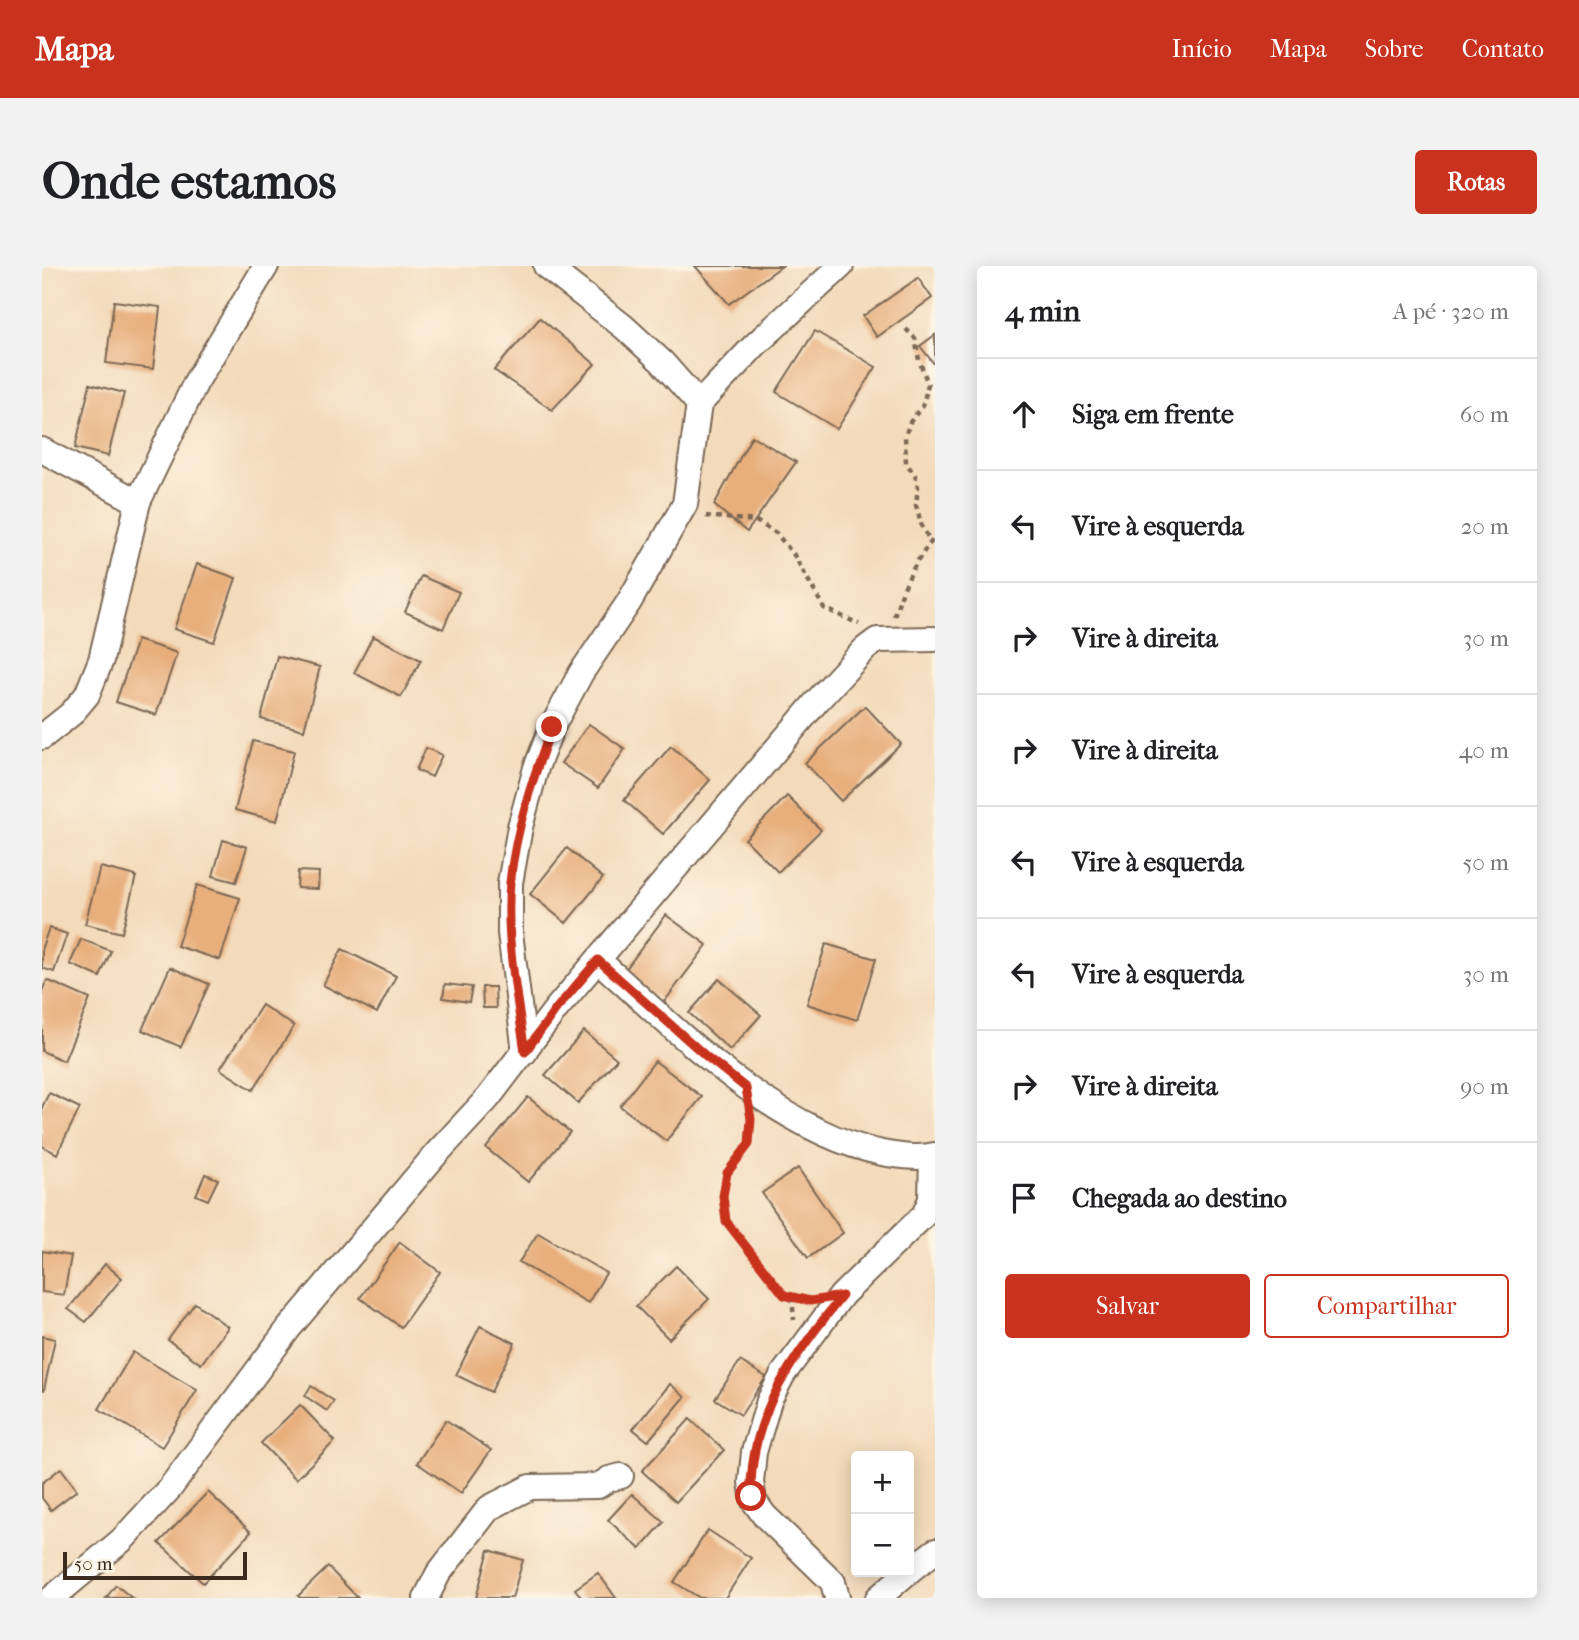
<!DOCTYPE html>
<html lang="pt">
<head>
<meta charset="utf-8">
<style>
  body { margin:0; font-family:"IM FELL French Canon",serif; background:#f2f2f2; color:#202124 }
  .controls { position:absolute; right:21px; bottom:21px; display:grid; overflow:hidden; border-radius:7px; box-shadow:0 4px 18px #0003 }
  .controls button { width:63px; height:63px; display:grid; place-items:center; padding:0; border:0; border-bottom:2px solid #e0e0e0; background:#fff; color:#202124; font:35px sans-serif }
  .scale { position:absolute; left:21px; bottom:18px; width:184px; box-sizing:border-box; padding-left:7px; border:4px solid #3b2a1e; border-top:0; font-size:19px; line-height:24px; white-space:nowrap; color:#3b2a1e; -webkit-text-stroke:5px #fcf5e5; paint-order:stroke }
  .stop { position:absolute; width:21px; height:21px; margin:-16px; border:5px solid #c8321e; border-radius:50%; background:#fff }
  .stop.end { background:#c8321e; border-color:#fff; box-shadow:0 2px 7px #0008 }
  .list { margin:0; padding:0; list-style:none }
  h2 { display:flex; justify-content:space-between; align-items:center; height:91px; margin:0; padding:0 28px; font-size:30px }
  h2 small { font-size:23px; font-weight:400; color:#757577 }
  .list li { display:grid; grid-template-columns:46px 1fr auto; gap:21px; align-items:center; box-sizing:border-box; height:112px; padding:0 28px; border-top:2px solid #e0e0e0 }
  .list b { display:block; font-size:26px; white-space:nowrap }
  .list em { font-size:23px; font-style:normal; color:#757577 }
  .actions { display:flex; gap:14px; padding:21px 28px }
  .actions a { flex:1; padding:16px 0; border:2px solid #c8321e; border-radius:7px; text-align:center; font-size:24px; color:#c8321e }
  .actions .main { background:#c8321e; color:#fff }
  .icon { flex:none; width:38px; height:38px; fill:none; stroke:currentColor; stroke-width:2; stroke-linecap:round; stroke-linejoin:round }
  .map { position:relative; flex:none; width:893px; height:1332px; overflow:hidden; border-radius:7px }
  header { display:flex; align-items:center; gap:42px; box-sizing:border-box; height:98px; padding:0 35px; background:#c8321e; color:#fff }
  header strong { font-size:33px }
  nav { display:flex; gap:38px; margin-inline-start:auto; font-size:24px }
  .intro { display:flex; align-items:center; justify-content:space-between; box-sizing:border-box; height:168px; padding:0 42px }
  h1 { margin:0; font-size:49px }
  .button { padding:18px 32px; border-radius:7px; background:#c8321e; color:#fff; font-size:24px; font-weight:700 }
  main { display:flex; gap:42px; padding:0 42px }
  aside { flex:1; background:#fff; border-radius:7px; box-shadow:0 4px 18px #0003 }
  .map>svg:first-child { display:block }
</style>
</head>
<body>
<header>
<strong>Mapa</strong>
<nav><a>Início</a><a>Mapa</a><a>Sobre</a><a>Contato</a></nav>
</header>
<div class="intro"><h1>Onde estamos</h1><a class="button">Rotas</a></div>
<main>
<div class="map">
<svg width="893" height="1332" viewBox="0 0 893 1332">
  <rect width="100%" height="100%" fill="#fcf5e5"/>
  <filter id="ink" filterUnits="userSpaceOnUse"><feTurbulence type="fractalNoise" baseFrequency=".0143" numOctaves="2"/><feDisplacementMap in="SourceGraphic" scale="14" xChannelSelector="R" yChannelSelector="G"/><feConvolveMatrix kernelMatrix="1 2 1 2 8 2 1 2 1" color-interpolation-filters="sRGB"/></filter>
  <filter id="wash" filterUnits="userSpaceOnUse"><feTurbulence type="fractalNoise" baseFrequency=".00686" numOctaves="4" result="noise"/><feDisplacementMap in="SourceGraphic" scale="28" xChannelSelector="R" yChannelSelector="G"/><feGaussianBlur stdDeviation="1.57" result="paint"/><feColorMatrix in="noise" values="0 0 0 0 0 0 0 0 0 0 0 0 0 0 0 0 0 1.4 0 .05"/><feComposite in="paint" operator="in"/></filter>
  <g filter="url(#wash)">
    <rect width="100%" height="100%" fill="#f3daba"/>
    <g id="blocks">
      <!-- building -->
      <g fill="#e8af7d">
        <path d="M653,0H740L687,38Z"/>
        <path d="M876,12L890,32L835,71L821,50Z"/>
        <path d="M72,35L118,41L111,103L64,97Z"/>
        <path d="M498,52L553,98L510,144L452,104Z"/>
        <path d="M773,65L834,101L795,163L734,126Z"/>
        <path d="M893,69V99L878,80Z"/>
        <path d="M48,118L82,127L66,190L33,182Z"/>
        <path d="M710,170L754,196L705,266L672,239Z"/>
        <path d="M155,298L194,312L172,376L132,363Z"/>
        <path d="M379,310L417,326L401,363L363,346Z"/>
        <path d="M331,370L379,394L359,431L312,407Z"/>
        <path d="M95,374L135,387L114,449L74,436Z"/>
        <path d="M235,390L278,401L262,464L219,453Z"/>
        <path d="M823,440L859,478L799,535L763,497Z"/>
        <path d="M547,458L583,483L556,522L519,497Z"/>
        <path d="M211,475L252,485L235,555L193,544Z"/>
        <path d="M629,480L668,514L621,568L582,534Z"/>
        <path d="M384,482L400,489L390,511L374,504Z"/>
        <path d="M745,530L779,564L736,606L703,573Z"/>
        <path d="M181,574L205,581L194,616L171,610Z"/>
        <path d="M525,582L561,612L524,657L488,628Z"/>
        <path d="M58,601L94,610L80,667L43,658Z"/>
        <path d="M256,605L277,606L276,623L255,622Z"/>
        <path d="M155,619L198,632L178,694L135,680Z"/>
        <path d="M624,649L665,679L622,736L581,707Z"/>
        <path d="M7,662L25,668L12,706L0,702V681Z"/>
        <path d="M39,673L69,685L58,711L28,698Z"/>
        <path d="M784,678L834,693L815,754L765,738Z"/>
        <path d="M300,683L354,710L335,747L281,719Z"/>
        <path d="M128,701L167,718L139,781L100,764Z"/>
        <path d="M677,713L719,749L688,784L647,747Z"/>
        <path d="M5,714L48,733L22,795L0,785V725Z"/>
        <path d="M403,718L430,721L427,736L401,732Z"/>
        <path d="M440,721H453L454,742H441Z"/>
        <path d="M220,739L252,760L211,824L178,803Z"/>
        <path d="M542,765L575,793L536,837L503,809Z"/>
        <path d="M613,795L660,831L624,875L578,840Z"/>
        <path d="M7,827L38,842L15,888L0,880V841Z"/>
        <path d="M486,831L528,866L486,916L444,882Z"/>
        <path d="M756,902L801,967L766,992L720,927Z"/>
        <path d="M163,908L176,913L166,934L154,929Z"/>
        <path d="M496,967L564,1007L546,1037L477,996Z"/>
        <path d="M358,976L398,1006L359,1061L318,1032Z"/>
        <path d="M0,985L29,990L22,1029L0,1026Z"/>
        <path d="M63,998L80,1012L44,1056L26,1043Z"/>
        <path d="M634,1000L667,1033L627,1073L594,1040Z"/>
        <path d="M153,1037L186,1061L159,1098L126,1074Z"/>
        <path d="M438,1060L473,1077L449,1126L414,1109Z"/>
        <path d="M0,1070L13,1073L2,1124H0Z"/>
        <path d="M91,1086L155,1124L120,1181L57,1143Z"/>
        <path d="M698,1095L724,1111L699,1149L673,1133Z"/>
        <path d="M628,1118L643,1131L606,1175L591,1163Z"/>
        <path d="M269,1120L292,1135L285,1145L263,1130Z"/>
        <path d="M258,1139L293,1175L254,1213L219,1177Z"/>
        <path d="M648,1153L682,1184L634,1236L600,1205Z"/>
        <path d="M404,1154L449,1184L419,1227L375,1197Z"/>
        <path d="M19,1202L35,1224L9,1244L0,1232V1217Z"/>
        <path d="M166,1226L209,1266L161,1317L117,1277Z"/>
        <path d="M590,1228L622,1256L598,1283L566,1254Z"/>
        <path d="M666,1264L709,1292L683,1332H658L632,1316Z"/>
        <path d="M447,1284L481,1294L470,1332H434Z"/>
        <path d="M286,1301L316,1332H258L256,1330Z"/>
        <path d="M556,1307L574,1332H540L533,1323Z"/>
        <path d="M74,1319L90,1332H64Z"/>
      </g>
    </g>
  </g>
  <g filter="url(#ink)">
    <use href="#blocks" fill-opacity="0" stroke="#7b6855" stroke-width="2"/>
    <g fill="none" stroke-linecap="round" stroke-linejoin="round">
      <defs>
        <g id="street">
          <path d="M504,0L582,61L620,96L657,138"/>
          <path d="M0,184L96,236"/>
          <path d="M0,471L29,448L45,429L59,394L96,236L154,116L224,0"/>
          <path d="M556,694C635,765 734,865 840,887C857,890 876,893 893,889"/>
          <path d="M483,786L468,667V617L478,561L494,502L510,461L539,407L587,336L643,238L657,138L713,79L799,0"/>
          <path d="M867,1305L893,1285"/>
          <path d="M10,1332L80,1274L128,1222L247,1062L394,888L446,832L514,743L775,435L823,383L835,374L893,373"/>
          <path d="M384,1332L396,1308L447,1242L488,1221L556,1220L567,1213L579,1210"/>
          <path d="M795,1332L791,1316L722,1249L712,1235L709,1216L712,1186L727,1135L741,1108L800,1029L882,949L889,933L890,890"/>
          <path d="M836,1332L866,1306"/>
        </g>
      </defs>
      <!-- street casing -->
      <use href="#street" stroke="#7b6855" stroke-width="28"/>
      <!-- path -->
      <g stroke="#7b6855" stroke-width="4.5" stroke-dasharray="5 5" stroke-linecap="butt">
        <path d="M864,63L873,72L877,94L886,118L881,139L868,156L863,170L864,197L873,209L876,221L874,239L880,261L889,276"/>
        <path d="M664,250L714,255L734,267L752,289L782,342L817,358"/>
        <path d="M852,350C862,319 872,296 893,271"/>
        <path d="M709,854L707,878L685,907L681,930L684,955L742,1029L767,1035"/>
        <path d="M750,1031L752,1054"/>
      </g>
      <!-- street -->
      <use href="#street" stroke="#fff" stroke-width="24"/>
    </g>
  </g>
  <g fill="none" stroke-linecap="round" stroke-linejoin="round" filter="url(#ink)">
    <!-- route -->
    <path stroke="#c8321e" stroke-width="9" d="M510,461C491,511 474,562 468,616C463,672 475,730 483,786L514,743L556,694L665,791L704,822L709,853L707,878L685,907L681,930L684,955L742,1029L768,1035L800,1030C752,1090 707,1148 709,1230"/>
  </g>
</svg>
<div class="controls">
<button>+</button>
<button>−</button>
</div>
<div class="scale">50 m</div>
<div class="stop" style="left:709px;top:1230px"></div>
<div class="stop end" style="left:510px;top:461px"></div>
</div>
<aside>
<h2>4 min<small>A pé · 320 m</small></h2>
<ul class="list">
<li><svg class="icon" aria-label="ahead" viewBox="0 0 24 24"><path d="M12 20V5M6 11l6-6 6 6"/></svg><div><b>Siga em frente</b></div><em>60 m</em></li>
<li><svg class="icon" aria-label="left" viewBox="0 0 24 24"><path d="M17 20v-9H6M10 6l-5 5 5 5"/></svg><div><b>Vire à esquerda</b></div><em>20 m</em></li>
<li><svg class="icon" aria-label="right" viewBox="0 0 24 24"><path d="M7 20v-9h11M14 6l5 5-5 5"/></svg><div><b>Vire à direita</b></div><em>30 m</em></li>
<li><svg class="icon" aria-label="right" viewBox="0 0 24 24"><path d="M7 20v-9h11M14 6l5 5-5 5"/></svg><div><b>Vire à direita</b></div><em>40 m</em></li>
<li><svg class="icon" aria-label="left" viewBox="0 0 24 24"><path d="M17 20v-9H6M10 6l-5 5 5 5"/></svg><div><b>Vire à esquerda</b></div><em>50 m</em></li>
<li><svg class="icon" aria-label="left" viewBox="0 0 24 24"><path d="M17 20v-9H6M10 6l-5 5 5 5"/></svg><div><b>Vire à esquerda</b></div><em>30 m</em></li>
<li><svg class="icon" aria-label="right" viewBox="0 0 24 24"><path d="M7 20v-9h11M14 6l5 5-5 5"/></svg><div><b>Vire à direita</b></div><em>90 m</em></li>
<li><svg class="icon" aria-label="arrive" viewBox="0 0 24 24"><path d="M6 21V4h12l-3 4 3 4H6"/></svg><div><b>Chegada ao destino</b></div></li>
</ul>
<div class="actions"><a class="main">Salvar</a><a>Compartilhar</a></div>
</aside>
</main>
</body>
</html>
